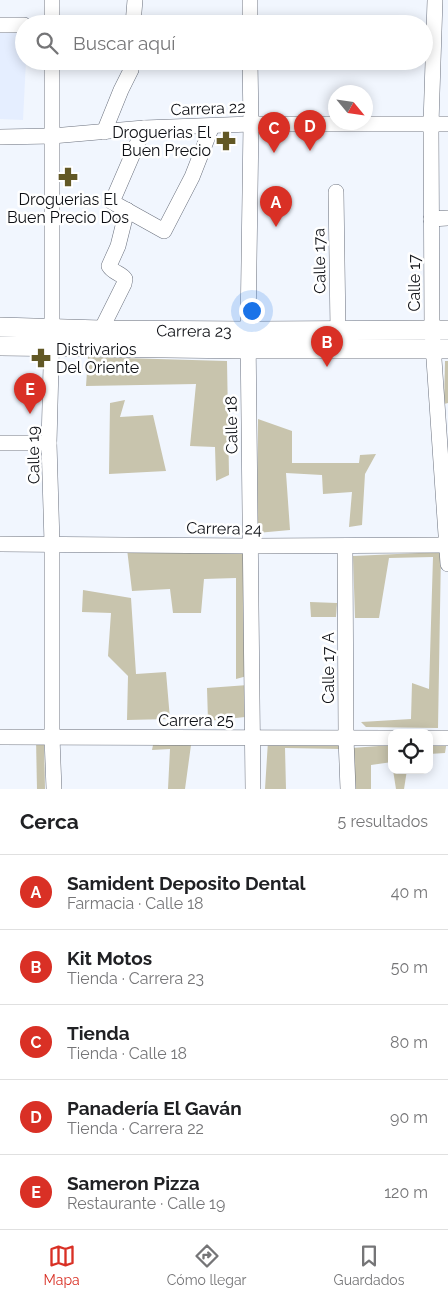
<!DOCTYPE html>
<html lang="es">
<head>
<meta charset="utf-8">
<style>
  body { margin:0; font-family:Raleway,sans-serif; background:#f2f2f2; color:#202124 }
  .controls { position:absolute; right:15px; bottom:15px; display:grid; overflow:hidden; border-radius:10px; box-shadow:0 2px 12px #0003 }
  .controls button { width:45px; height:45px; display:grid; place-items:center; padding:0; border:0; border-bottom:1px solid #e0e0e0; background:#fff; color:#202124; font:25px sans-serif }
  .compass { position:absolute; left:328px; top:85px; width:45px; height:45px; border-radius:50%; background:#fff; box-shadow:0 2px 12px #0003; rotate:119deg }
  .you { position:absolute; left:251px; top:310px; width:18px; height:18px; margin:-12px; border:4px solid #fff; border-radius:50%; background:#1a73e8; box-shadow:0 0 0 8px #1a73e833 }
  .badge { display:grid; place-items:center; width:32px; height:32px; border-radius:50%; background:#d93025; color:#fff; font-size:16px; font-weight:700 }
  .pin { position:absolute; translate:-50% -41px; filter:drop-shadow(0 1px 2px #0008) }
  .pin::after { content:''; position:absolute; top:26px; width:18px; height:15px; background:inherit; clip-path:polygon(0 0,100% 0,50% 100%) }
  .list { margin:0; padding:0; list-style:none }
  h2 { display:flex; justify-content:space-between; align-items:center; height:65px; margin:0; padding:0 20px; font-size:21px }
  h2 small { font-size:16px; font-weight:400; color:#757577 }
  .list li { display:grid; grid-template-columns:32px 1fr auto; gap:15px; align-items:center; box-sizing:border-box; height:75px; padding:0 20px; border-top:1px solid #e0e0e0 }
  .list b { display:block; font-size:19px; white-space:nowrap }
  .list p { margin:0; font-size:16px; white-space:nowrap; color:#757577 }
  .list em { font-size:16px; font-style:normal; color:#757577 }
  .icon { flex:none; width:28px; height:28px; fill:none; stroke:currentColor; stroke-width:2; stroke-linecap:round; stroke-linejoin:round }
  .map { position:relative; flex:none; width:448px; height:789px; overflow:hidden }
  .search { position:absolute; background:#fff; box-shadow:0 2px 12px #0003; left:15px; right:15px; top:15px; height:55px; display:flex; align-items:center; gap:12px; box-sizing:border-box; padding:0 18px; border-radius:28px; color:#757577; font-size:19px }
  .sheet { height:440px; background:#fff }
  nav { display:flex; justify-content:space-around; align-items:center; box-sizing:border-box; height:70px; border-top:1px solid #e0e0e0; background:#fff; font-size:14px; color:#757577 }
  nav a { display:grid; justify-items:center; gap:2px }
  nav .on { color:#d93025 }
  .map>svg:first-child { display:block }
</style>
</head>
<body>
<div class="map">
<svg width="448" height="789" viewBox="0 0 448 789">
  <rect width="100%" height="100%" fill="#f1f6fe"/>
  <!-- built -->
  <path fill="#e5eeff" d="M0,31L24,32V61H26L23,120L0,119Z"/>
  <!-- green -->
  <g fill="#c8c4ad">
    <path d="M88,357L227,361L229,475L216,481L215,447L190,446L196,384L86,386Z"/>
    <path d="M445,361H448V403L444,404Z"/>
    <path d="M125,400L120,417L153,415L166,471L109,474L110,403Z"/>
    <path d="M258,419L292,431V463H359L360,455L376,454L365,474L362,525L349,527L352,492L323,494L322,475L286,473L290,530L257,533Z"/>
    <path d="M127,549L244,551L247,676L236,679V578L204,579L201,613H173L170,589L132,591Z"/>
    <path d="M441,552L438,728L366,727L361,722L411,719L412,683L429,689L433,557L389,558L379,618H355L353,556Z"/>
    <path d="M83,590L131,598L136,674L166,672L170,719L127,720L128,676L108,656L111,613L82,612Z"/>
    <path d="M310,602L337,603L336,617H311Z"/>
    <path d="M248,685L245,717L208,721L207,688Z"/>
    <path d="M44,737L45,789H37L36,739Z"/>
    <path d="M342,740L340,749L285,748L286,789H265L268,741Z"/>
    <path d="M447,740L445,753L429,754V742Z"/>
    <path d="M153,745H191L185,789H168L170,749L152,750Z"/>
    <path d="M392,745V762L371,765V789H354L352,748Z"/>
    <path d="M393,770H407L404,789H396Z"/>
  </g>
  <g fill="none" stroke-linecap="round" stroke-linejoin="round">
    <defs>
      <g id="minor">
        <path d="M250,0V24"/>
        <path d="M435,0L431,124L432,330L448,564"/>
        <path d="M52,24V0"/>
        <path d="M133,24L135,0"/>
        <path d="M0,25H24"/>
        <path d="M52,61V328L49,443L52,543V737L54,789"/>
        <path d="M250,61L251,124L248,331L253,789"/>
        <path d="M144,128L112,202L164,231L192,177L212,126"/>
        <path d="M104,132L121,90L131,70L132,61"/>
        <path d="M0,137L52,136L144,128L251,124H448"/>
        <path d="M336,192L338,330"/>
        <path d="M431,219L448,218"/>
        <path d="M101,330L124,284L125,279C121,273 113,273 109,266L118,246L127,210"/>
        <path d="M0,443H49"/>
        <path d="M0,544L250,546L448,545"/>
        <path d="M345,546L346,738L348,789"/>
        <path d="M0,737L392,738"/>
        <path d="M429,738H448"/>
      </g>
      <g id="tertiary">
        <path id="s1" d="M0,327L101,330L248,331L448,330"/>
        <path d="M0,346L248,349H448"/>
      </g>
    </defs>
    <!-- minor casing -->
    <use href="#minor" stroke="#6b717e" stroke-width="16"/>
    <!-- tertiary casing -->
    <use href="#tertiary" stroke="#6b717e" stroke-width="20"/>
    <!-- minor -->
    <use href="#minor" stroke="#fff" stroke-width="15"/>
    <!-- tertiary -->
    <use href="#tertiary" stroke="#fff" stroke-width="19"/>
  </g>
  <!-- icons -->
  <defs>
    <symbol id="pharmacy-bare" viewBox="-9 -9 18 18"><path d="M-2-6h4v4h4v4h-4v4h-4v-4h-4v-4h4Z" fill="#625825" stroke="#fff" stroke-width="2.5" paint-order="stroke"/></symbol>
  </defs>
  <g fill-rule="evenodd">
    <use href="#pharmacy-bare" x="212" y="127" width="28" height="28"/>
    <use href="#pharmacy-bare" x="54" y="163" width="28" height="28"/>
    <use href="#pharmacy-bare" x="27" y="344" width="28" height="28"/>
  </g>
  <g text-anchor="middle" stroke-width="5" stroke-linejoin="round" paint-order="stroke">
    <!-- street labels -->
    <g font-size="16" fill="#0d0f14" stroke="#fff">
      <text transform="translate(208 108) rotate(-2)" y="6">Carrera 22</text>
      <text transform="translate(319 261) rotate(-91)" y="6">Calle 17a</text>
      <text transform="translate(414 283) rotate(-90)" y="6">Calle 17</text>
      <text dy="6" stroke="none"><textPath href="#s1" startOffset="194">Carrera 23</textPath></text>
      <text transform="translate(231 425) rotate(-91)" y="6">Calle 18</text>
      <text transform="translate(33 455) rotate(-91)" y="6">Calle 19</text>
      <text transform="translate(224 528) rotate(1)" y="6">Carrera 24</text>
      <text transform="translate(328 668) rotate(-90)" y="6">Calle 17 A</text>
      <text x="196" y="726">Carrera 25</text>
    </g>
    <!-- poi labels -->
    <g font-size="16" fill="#0d0f14" stroke="#fff" text-anchor="end">
      <text x="211" y="138">Droguerias El<tspan x="211" dy="18">Buen Precio</tspan></text>
      <text x="68" y="205" text-anchor="middle">Droguerias El<tspan x="68" dy="18">Buen Precio Dos</tspan></text>
      <text x="56" y="355" text-anchor="start">Distrivarios<tspan x="56" dy="18">Del Oriente</tspan></text>
    </g>
  </g>
</svg>
<div class="controls">
<button><svg class="icon" aria-label="locate" viewBox="0 0 24 24"><circle cx="12" cy="12" r="6"/><path d="M12 2v4M12 18v4M2 12h4M18 12h4"/></svg></button>
</div>
<svg class="compass" viewBox="-18 -18 36 36"><path d="M0-13l5 13h-10z" fill="#e53935"/><path d="M0 13l5-13h-10z" fill="#757577"/></svg>
<div class="you"></div>
<div class="pin badge" style="left:276px;top:227px">A</div>
<div class="pin badge" style="left:327px;top:367px">B</div>
<div class="pin badge" style="left:274px;top:153px">C</div>
<div class="pin badge" style="left:310px;top:151px">D</div>
<div class="pin badge" style="left:30px;top:414px">E</div>
<div class="search"><svg class="icon" aria-label="search" viewBox="0 0 24 24"><circle cx="10" cy="10" r="6"/><path d="M15 15l6 6"/></svg>Buscar aquí</div>
</div>
<section class="sheet">
<h2>Cerca<small>5 resultados</small></h2>
<ul class="list">
<li><span class="badge">A</span><div><b>Samident Deposito Dental</b><p>Farmacia · Calle 18</p></div><em>40 m</em></li>
<li><span class="badge">B</span><div><b>Kit Motos</b><p>Tienda · Carrera 23</p></div><em>50 m</em></li>
<li><span class="badge">C</span><div><b>Tienda</b><p>Tienda · Calle 18</p></div><em>80 m</em></li>
<li><span class="badge">D</span><div><b>Panadería El Gaván</b><p>Tienda · Carrera 22</p></div><em>90 m</em></li>
<li><span class="badge">E</span><div><b>Sameron Pizza</b><p>Restaurante · Calle 19</p></div><em>120 m</em></li>
</ul>
</section>
<nav>
<a class="on"><svg class="icon" aria-label="map" viewBox="0 0 24 24"><path d="M3 6l6-2 6 2 6-2v14l-6 2-6-2-6 2zM9 4v14M15 6v14"/></svg>Mapa</a>
<a><svg class="icon" aria-label="directions" viewBox="0 0 24 24"><path d="M12 3l9 9-9 9-9-9zM9 14v-3h6M13 9l2 2-2 2"/></svg>Cómo llegar</a>
<a><svg class="icon" aria-label="saved" viewBox="0 0 24 24"><path d="M7 4h10v16l-5-4-5 4z"/></svg>Guardados</a>
</nav>
</body>
</html>
